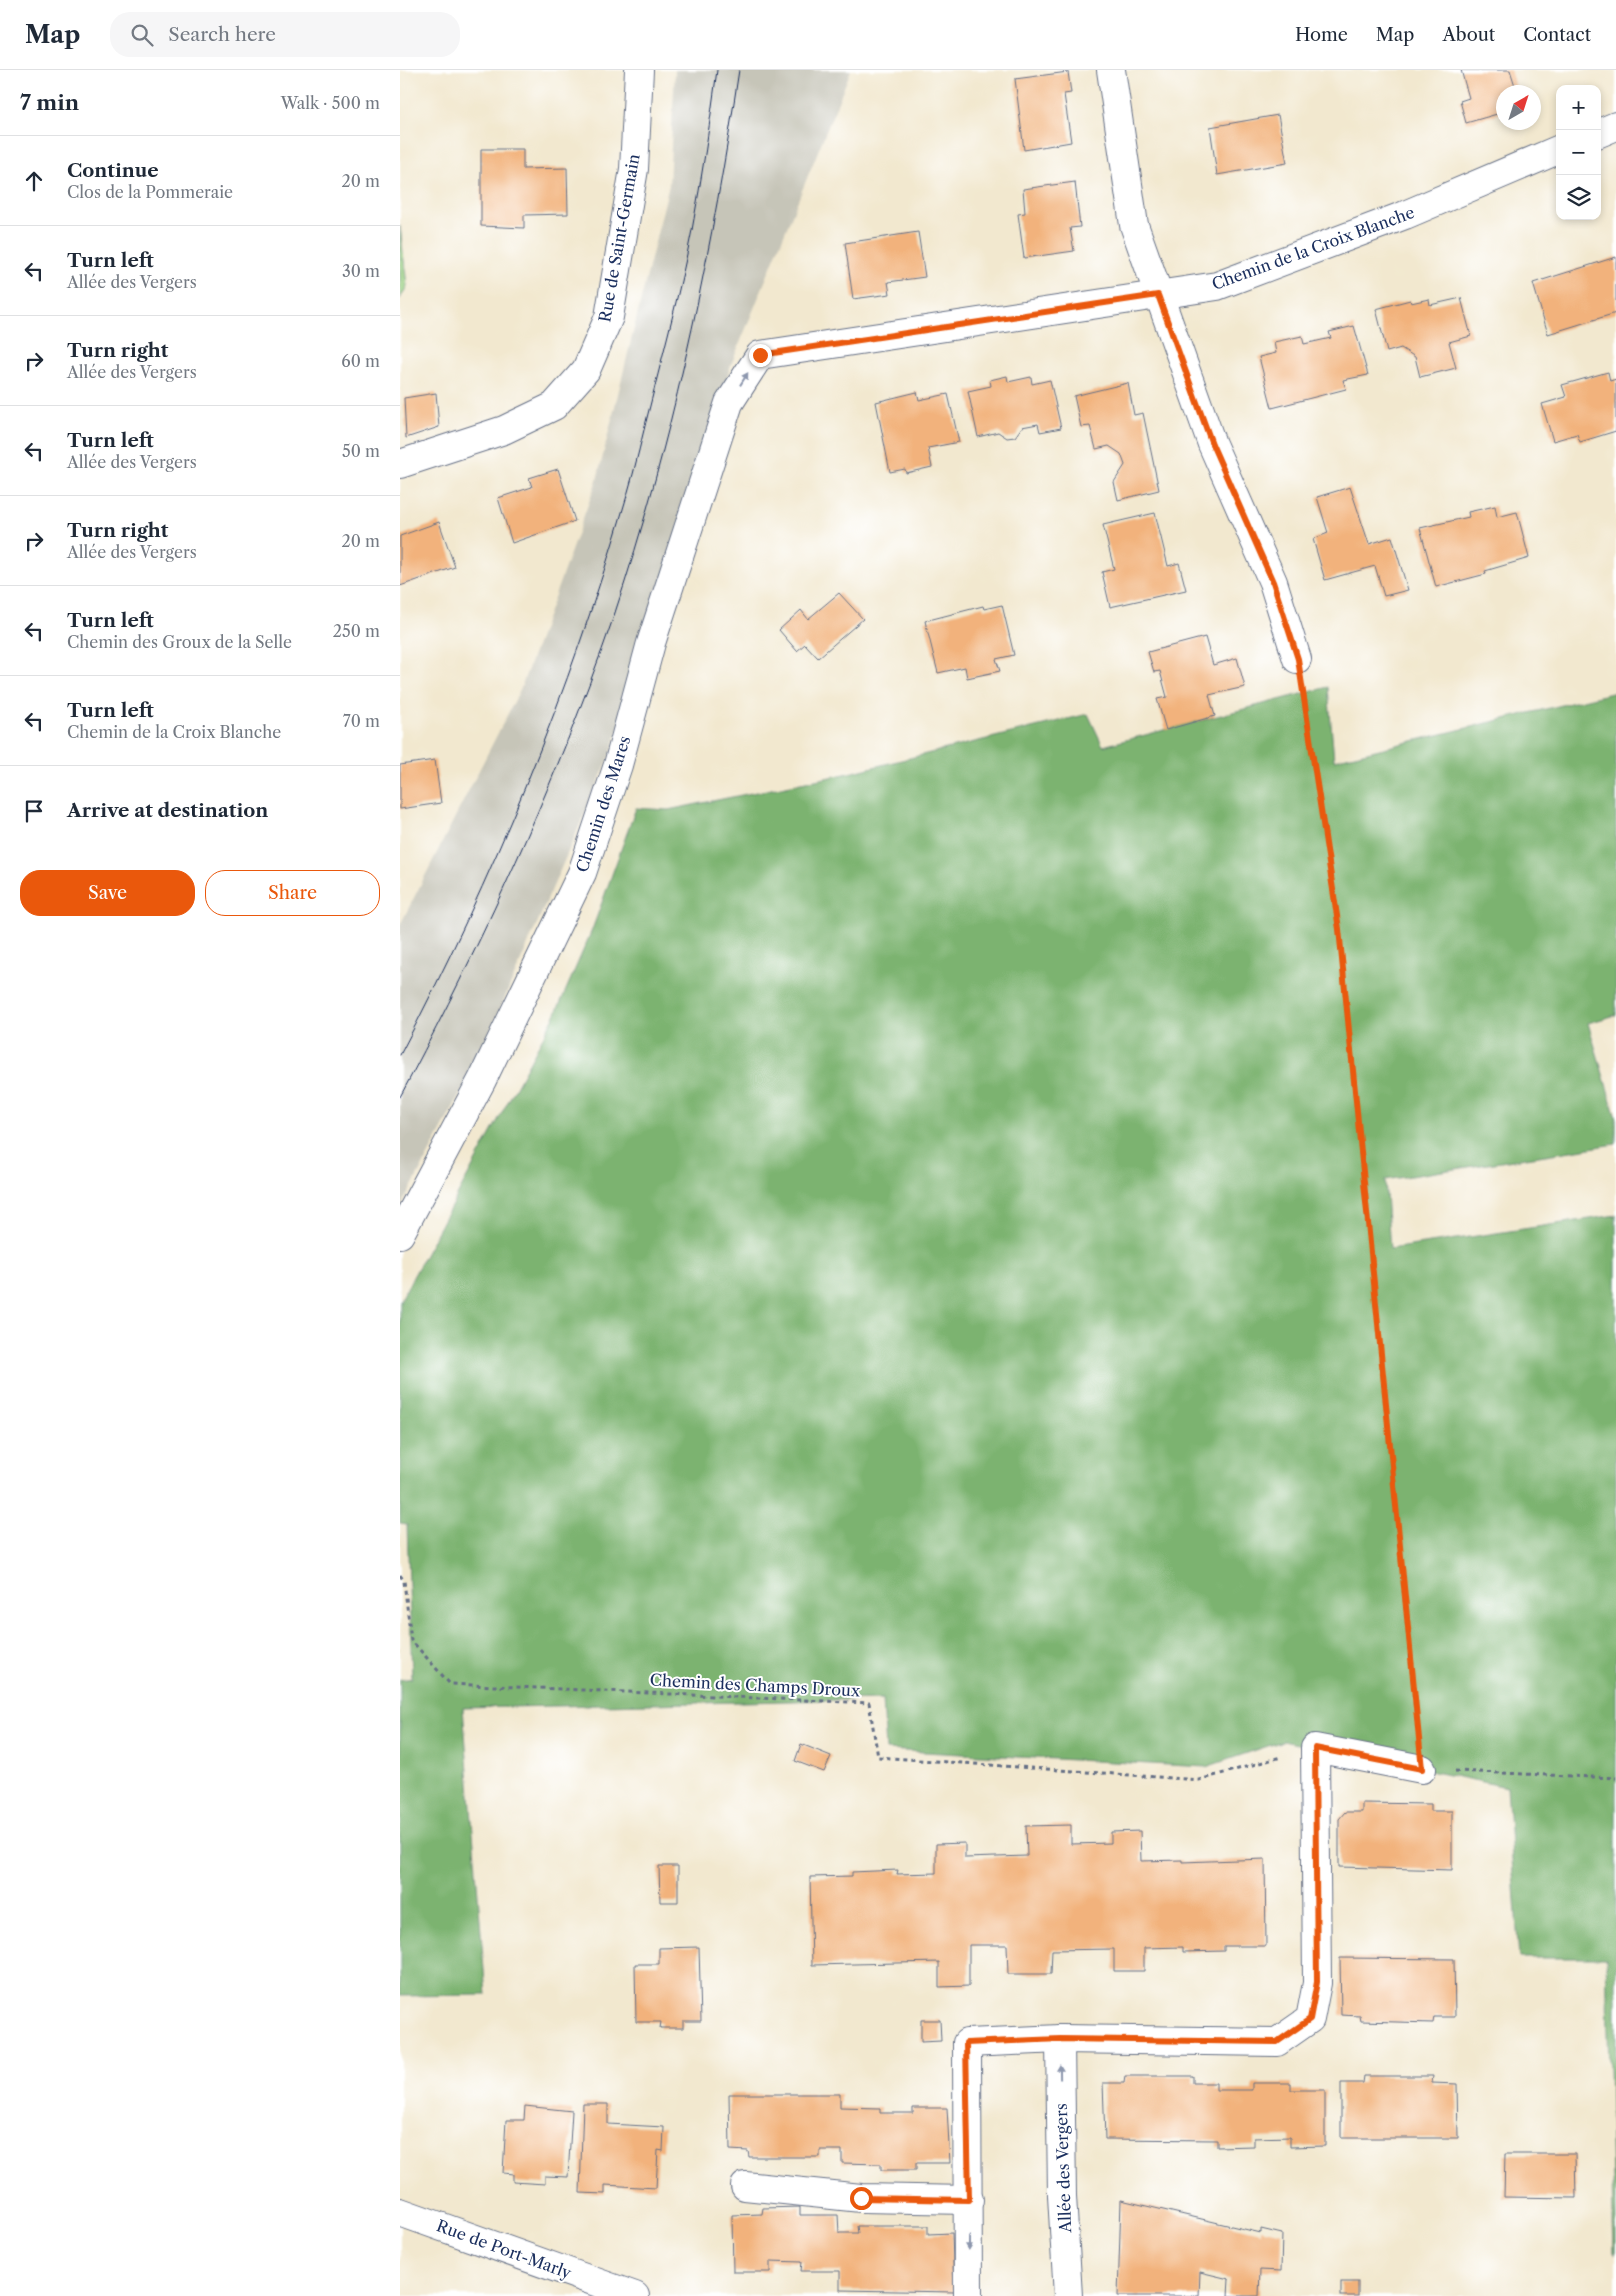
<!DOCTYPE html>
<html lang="en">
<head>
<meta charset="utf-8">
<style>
  body { margin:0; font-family:"Libre Caslon Text",serif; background:#f6f6f7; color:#1f2937 }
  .controls { position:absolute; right:15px; top:15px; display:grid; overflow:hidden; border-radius:10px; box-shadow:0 2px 8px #0003 }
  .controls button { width:45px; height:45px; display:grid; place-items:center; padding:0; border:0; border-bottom:1px solid #e0e1e3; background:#fff; color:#1f2937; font:25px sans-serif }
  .compass { position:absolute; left:1096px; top:15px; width:45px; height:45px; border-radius:50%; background:#fff; box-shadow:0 2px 8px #0003; rotate:39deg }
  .stop { position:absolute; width:15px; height:15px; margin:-11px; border:4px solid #ea580c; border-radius:50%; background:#fff }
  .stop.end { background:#ea580c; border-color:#fff; box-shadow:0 1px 5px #0008 }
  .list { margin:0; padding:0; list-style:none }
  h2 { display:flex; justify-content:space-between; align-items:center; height:65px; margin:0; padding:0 20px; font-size:21px }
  h2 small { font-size:16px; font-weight:400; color:#747a83 }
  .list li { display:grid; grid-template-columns:32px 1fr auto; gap:15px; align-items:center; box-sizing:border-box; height:90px; padding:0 20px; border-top:1px solid #e0e1e3 }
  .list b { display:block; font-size:19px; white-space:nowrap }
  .list p { margin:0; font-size:16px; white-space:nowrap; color:#747a83 }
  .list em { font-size:16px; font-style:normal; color:#747a83 }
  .actions { display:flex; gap:10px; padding:15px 20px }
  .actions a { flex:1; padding:11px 0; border:1px solid #ea580c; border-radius:20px; text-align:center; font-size:18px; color:#ea580c }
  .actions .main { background:#ea580c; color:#fff }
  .icon { flex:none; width:28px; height:28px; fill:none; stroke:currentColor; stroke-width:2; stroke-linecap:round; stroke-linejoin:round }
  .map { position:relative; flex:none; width:1216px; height:2226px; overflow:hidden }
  header { display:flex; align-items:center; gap:30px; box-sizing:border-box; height:70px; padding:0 25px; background:#fff; border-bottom:1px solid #e0e1e3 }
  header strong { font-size:24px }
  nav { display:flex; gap:28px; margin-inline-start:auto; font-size:18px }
  .search { width:350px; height:45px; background:#f6f6f7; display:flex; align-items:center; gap:12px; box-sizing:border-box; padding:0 18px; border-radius:20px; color:#747a83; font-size:19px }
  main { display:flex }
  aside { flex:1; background:#fff }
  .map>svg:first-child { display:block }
</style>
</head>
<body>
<header>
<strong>Map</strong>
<div class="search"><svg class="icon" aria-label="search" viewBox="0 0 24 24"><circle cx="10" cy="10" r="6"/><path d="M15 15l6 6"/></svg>Search here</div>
<nav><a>Home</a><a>Map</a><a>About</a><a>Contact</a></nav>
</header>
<main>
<aside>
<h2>7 min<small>Walk · 500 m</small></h2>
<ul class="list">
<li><svg class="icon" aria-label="ahead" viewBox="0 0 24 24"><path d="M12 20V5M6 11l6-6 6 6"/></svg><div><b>Continue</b><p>Clos de la Pommeraie</p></div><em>20 m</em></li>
<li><svg class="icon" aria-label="left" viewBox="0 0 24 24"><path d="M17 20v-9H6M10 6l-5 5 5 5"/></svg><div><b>Turn left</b><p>Allée des Vergers</p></div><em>30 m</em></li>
<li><svg class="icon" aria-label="right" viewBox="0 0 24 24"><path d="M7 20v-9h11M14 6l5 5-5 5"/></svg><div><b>Turn right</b><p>Allée des Vergers</p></div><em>60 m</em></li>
<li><svg class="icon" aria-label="left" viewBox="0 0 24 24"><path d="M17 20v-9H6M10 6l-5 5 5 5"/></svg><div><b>Turn left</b><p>Allée des Vergers</p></div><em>50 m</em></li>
<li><svg class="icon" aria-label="right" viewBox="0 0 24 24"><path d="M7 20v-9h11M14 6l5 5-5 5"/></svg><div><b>Turn right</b><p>Allée des Vergers</p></div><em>20 m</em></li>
<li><svg class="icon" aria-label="left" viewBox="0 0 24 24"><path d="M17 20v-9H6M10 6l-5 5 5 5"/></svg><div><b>Turn left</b><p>Chemin des Groux de la Selle</p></div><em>250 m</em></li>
<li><svg class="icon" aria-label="left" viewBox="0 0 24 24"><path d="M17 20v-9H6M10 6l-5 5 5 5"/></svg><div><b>Turn left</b><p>Chemin de la Croix Blanche</p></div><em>70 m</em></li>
<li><svg class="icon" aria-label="arrive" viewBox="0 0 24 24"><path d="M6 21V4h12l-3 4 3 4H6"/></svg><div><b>Arrive at destination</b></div></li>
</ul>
<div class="actions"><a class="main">Save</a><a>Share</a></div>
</aside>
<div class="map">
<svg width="1216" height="2226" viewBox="0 0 1216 2226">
  <rect width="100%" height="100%" fill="#fff"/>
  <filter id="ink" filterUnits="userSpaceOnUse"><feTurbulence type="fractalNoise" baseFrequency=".02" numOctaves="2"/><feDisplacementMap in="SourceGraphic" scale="10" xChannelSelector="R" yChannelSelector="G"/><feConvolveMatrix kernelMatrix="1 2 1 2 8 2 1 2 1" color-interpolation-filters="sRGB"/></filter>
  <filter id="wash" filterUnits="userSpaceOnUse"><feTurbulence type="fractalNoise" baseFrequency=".0096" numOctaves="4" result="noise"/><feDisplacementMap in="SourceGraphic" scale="20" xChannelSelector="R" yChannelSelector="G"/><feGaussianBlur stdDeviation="1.12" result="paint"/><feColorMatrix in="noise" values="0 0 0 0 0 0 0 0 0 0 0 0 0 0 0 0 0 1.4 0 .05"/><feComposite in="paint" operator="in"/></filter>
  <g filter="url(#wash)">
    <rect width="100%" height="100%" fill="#f2e8cf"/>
    <!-- industrial -->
    <path fill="#c6c5b8" d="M275,0H451L331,295L211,683L76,994L0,1139V855L121,618L197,410L269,115Z"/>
    <!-- green -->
    <path fill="#9bd182" stroke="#5b8070" d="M0,156L7,216L0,229Z"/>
    <!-- forest -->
    <path fill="#7cb370" stroke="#4c7167" d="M928,617L934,690L1216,622V945L1188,953L1216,1048V1074L985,1110L990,1179L1216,1145V2182H1214L1206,1888H1119L1107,1717L883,1671L806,1697L486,1680L483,1629L63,1638L86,1925L0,1926V1610L12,1608L7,1454L0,1453V1231L156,943L192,860L236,738L268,740L445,704L688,644L703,676Z"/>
    <g id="blocks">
      <!-- building -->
      <g fill="#f2b27c">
        <path d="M1061,0H1110L1117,22H1104V42L1066,53L1060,31L1069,28Z"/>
        <path d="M668,2L671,23L664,24L671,72L624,80L615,9Z"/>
        <path d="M878,45L887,93L817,105L810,57Z"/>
        <path d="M81,79H123V99L167,98L168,144L124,145V158L81,156Z"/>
        <path d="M675,112L680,157L670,158L674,181L624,188L618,144L625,143L623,119Z"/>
        <path d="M518,162L525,207L488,212L490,224L453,229L445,173Z"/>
        <path d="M1216,187V243L1148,264L1133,213Z"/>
        <path d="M1061,228L1071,266L1049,272L1056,298L1020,307L1015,287L1001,278L987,282L976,239L1010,230L1011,233L1029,229L1030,235Z"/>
        <path d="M954,256L968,305L943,310L946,319L872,338L859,287L876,283L874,272L902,266L904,274L931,268L929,262Z"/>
        <path d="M1208,302L1210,311L1216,309V361L1180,372L1177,364L1153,371L1142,334L1166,327L1162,315Z"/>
        <path d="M607,306L608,312L631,307L632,314L650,310L661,358L640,362L638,354L622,357L615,367L607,368L598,362L578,367L568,321L591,316L590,310Z"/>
        <path d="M728,313L734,345L743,343L759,420L718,430L714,412L725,395L721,384L709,376L696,379L690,356L681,357L674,326Z"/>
        <path d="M517,322L519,330L548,324L559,372L528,378L532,397L506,403L505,399L490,402L476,332Z"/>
        <path d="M36,323L39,357L6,368L4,328Z"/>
        <path d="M158,399L175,451L112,473L98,428L132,417L129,408Z"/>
        <path d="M950,417L969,474L992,467L1008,520L984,526L975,496L925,510L913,469L928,463L917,427Z"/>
        <path d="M1095,436L1097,447L1117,442L1129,488L1085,501L1086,504L1036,517L1020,458L1069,447L1068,442Z"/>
        <path d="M755,443L768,496L779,493L786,520L710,537L702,502L714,499L703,455Z"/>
        <path d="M39,452L55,497L0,516V466Z"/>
        <path d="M439,523L463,549L418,588L405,574L397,581L379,560L401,540L408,549Z"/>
        <path d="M602,535L614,585L596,589L600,601L567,608L565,597L538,603L525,551L583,536L584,539Z"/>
        <path d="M805,567L813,595L837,588L845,617L809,625L815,646L766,660L757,629L767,627L760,601L754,602L748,582Z"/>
        <path d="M35,690L41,733L0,739V695Z"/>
        <path d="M401,1674L431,1686L424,1702L395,1691Z"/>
        <path d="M962,1733L1031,1734V1741H1052V1800L939,1797V1749L945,1742H962Z"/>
        <path d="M671,1755V1774L711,1773V1762L740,1761L741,1791L782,1790V1792L865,1789L866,1876H824V1881L783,1882V1877L744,1878V1901H714V1879L652,1880L651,1904H608L607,1875H569V1916L539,1917V1892L412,1895L410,1807L452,1806V1802L498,1800L497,1804L536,1803V1774L565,1773V1788L627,1786L626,1756Z"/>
        <path d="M259,1796H278V1832H260Z"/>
        <path d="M299,1877L301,1951H283V1958H260L261,1952H236L235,1894H259V1878Z"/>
        <path d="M940,1888L1054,1889L1055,1947H1034L1033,1953L961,1951L960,1946L941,1945Z"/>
        <path d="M521,1950H540L541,1971L521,1972Z"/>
        <path d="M725,2006H793V2013H816V2020H852V2013H891V2020H925V2076L890,2077V2067L854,2068V2076L817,2077V2070L705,2069L703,2013H724Z"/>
        <path d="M964,2006H1033L1032,2013L1057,2014L1058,2068H941V2013H963Z"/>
        <path d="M329,2024H440V2037L480,2038V2043H513V2038H547L550,2093H516V2100H481V2094L442,2093V2080H420V2087H349L348,2081L330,2080Z"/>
        <path d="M183,2034H208V2054L264,2057L263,2081L258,2080L256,2118L205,2115V2124L180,2123Z"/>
        <path d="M125,2036L172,2041L168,2107L145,2106V2114L113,2112V2104L103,2103L106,2050H124Z"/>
        <path d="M1105,2084H1175L1176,2128L1104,2127Z"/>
        <path d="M721,2130L861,2163V2159L882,2164L881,2201L860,2200L859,2226H828L829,2209L800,2202L799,2226H718Z"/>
        <path d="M400,2137V2145H438L439,2163H458L457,2156H528V2164L552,2163L554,2222L440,2220V2201H401L402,2192L370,2191V2202H333L332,2145L362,2144L363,2138Z"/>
        <rect x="941" y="2212" width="17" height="14"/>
      </g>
    </g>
  </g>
  <g filter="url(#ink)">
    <use href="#blocks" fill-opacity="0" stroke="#667086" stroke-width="1"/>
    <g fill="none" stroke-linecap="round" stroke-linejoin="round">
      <defs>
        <g id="street">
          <path d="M711,0L734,155L812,374L873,512L897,589"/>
          <path d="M1197,64L1216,56"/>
          <path d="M0,394L104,360L154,336L186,300L209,247L234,99L239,0"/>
          <path d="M0,1164L82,1010L182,803L218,695L251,573L329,333L360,285L817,216L1005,145L1160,79"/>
          <path d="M660,1969L662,2126L668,2226"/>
          <path d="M345,2116L461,2128L569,2130"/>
          <path d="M0,2142L235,2226"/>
          <path d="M568,2226L567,1973L660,1969L877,1972L910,1949L917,1913L915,1678L1022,1699"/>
        </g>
      </defs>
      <!-- street casing -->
      <use href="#street" stroke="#667086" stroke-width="30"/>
      <!-- path -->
      <g stroke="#667086" stroke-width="3" stroke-dasharray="4 4" stroke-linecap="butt">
        <path d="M903,622L939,859L1018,1664"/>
        <path d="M0,1505L4,1511L11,1570L50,1614L469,1633L478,1687L799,1710L881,1687"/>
        <path d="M1055,1701L1216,1708"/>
      </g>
      <!-- street -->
      <use href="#street" stroke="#fff" stroke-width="28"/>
      <!-- tram -->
      <g stroke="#1b2f5e" stroke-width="1">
        <path d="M0,985C93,808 170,621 226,429C236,396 243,362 252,328C266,272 281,216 292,160C302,107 310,53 317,0"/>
        <path d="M0,1027C66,903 126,777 177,646C194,602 211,557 225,512C278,345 313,173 339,0"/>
      </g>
    </g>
    <!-- one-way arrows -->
    <defs><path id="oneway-solid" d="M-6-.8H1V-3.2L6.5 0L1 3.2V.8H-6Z" transform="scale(1.25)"/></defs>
    <g fill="#8d97ae">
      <use href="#oneway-solid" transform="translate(344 309) rotate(-58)"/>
      <use href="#oneway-solid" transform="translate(660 2002) rotate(-91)"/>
      <use href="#oneway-solid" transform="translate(569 2173) rotate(91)"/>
    </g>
  </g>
  <g fill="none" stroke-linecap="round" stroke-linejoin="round" filter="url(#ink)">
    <!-- route -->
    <path stroke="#ea580c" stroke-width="6" d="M360,285L758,225L812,374L873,512L898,589L939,859L1022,1699L915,1678L917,1912L910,1949L877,1972L660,1969L566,1973L569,2130L461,2128"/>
  </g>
  <g text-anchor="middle" stroke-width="4" stroke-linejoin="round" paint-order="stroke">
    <!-- street labels -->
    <g font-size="16" fill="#1b2f5e" stroke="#fff">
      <text transform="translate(219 168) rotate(-80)" y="6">Rue de Saint-Germain</text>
      <text transform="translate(913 178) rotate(-20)" y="6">Chemin de la Croix Blanche</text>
      <text transform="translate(203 734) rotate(-72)" y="6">Chemin des Mares</text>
      <text transform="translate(355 1615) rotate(3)" y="6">Chemin des Champs Droux</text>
      <text transform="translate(663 2098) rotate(-92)" y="6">Allée des Vergers</text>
      <text transform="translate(104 2179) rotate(20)" y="6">Rue de Port-Marly</text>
    </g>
  </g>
</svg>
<div class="controls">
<button>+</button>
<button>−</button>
<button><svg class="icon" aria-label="layers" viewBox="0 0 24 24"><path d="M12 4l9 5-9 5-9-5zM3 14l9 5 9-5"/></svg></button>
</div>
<svg class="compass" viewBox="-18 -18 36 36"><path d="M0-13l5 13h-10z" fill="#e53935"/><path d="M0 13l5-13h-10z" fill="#747a83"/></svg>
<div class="stop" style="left:461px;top:2128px"></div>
<div class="stop end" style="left:360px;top:285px"></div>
</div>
</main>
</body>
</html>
